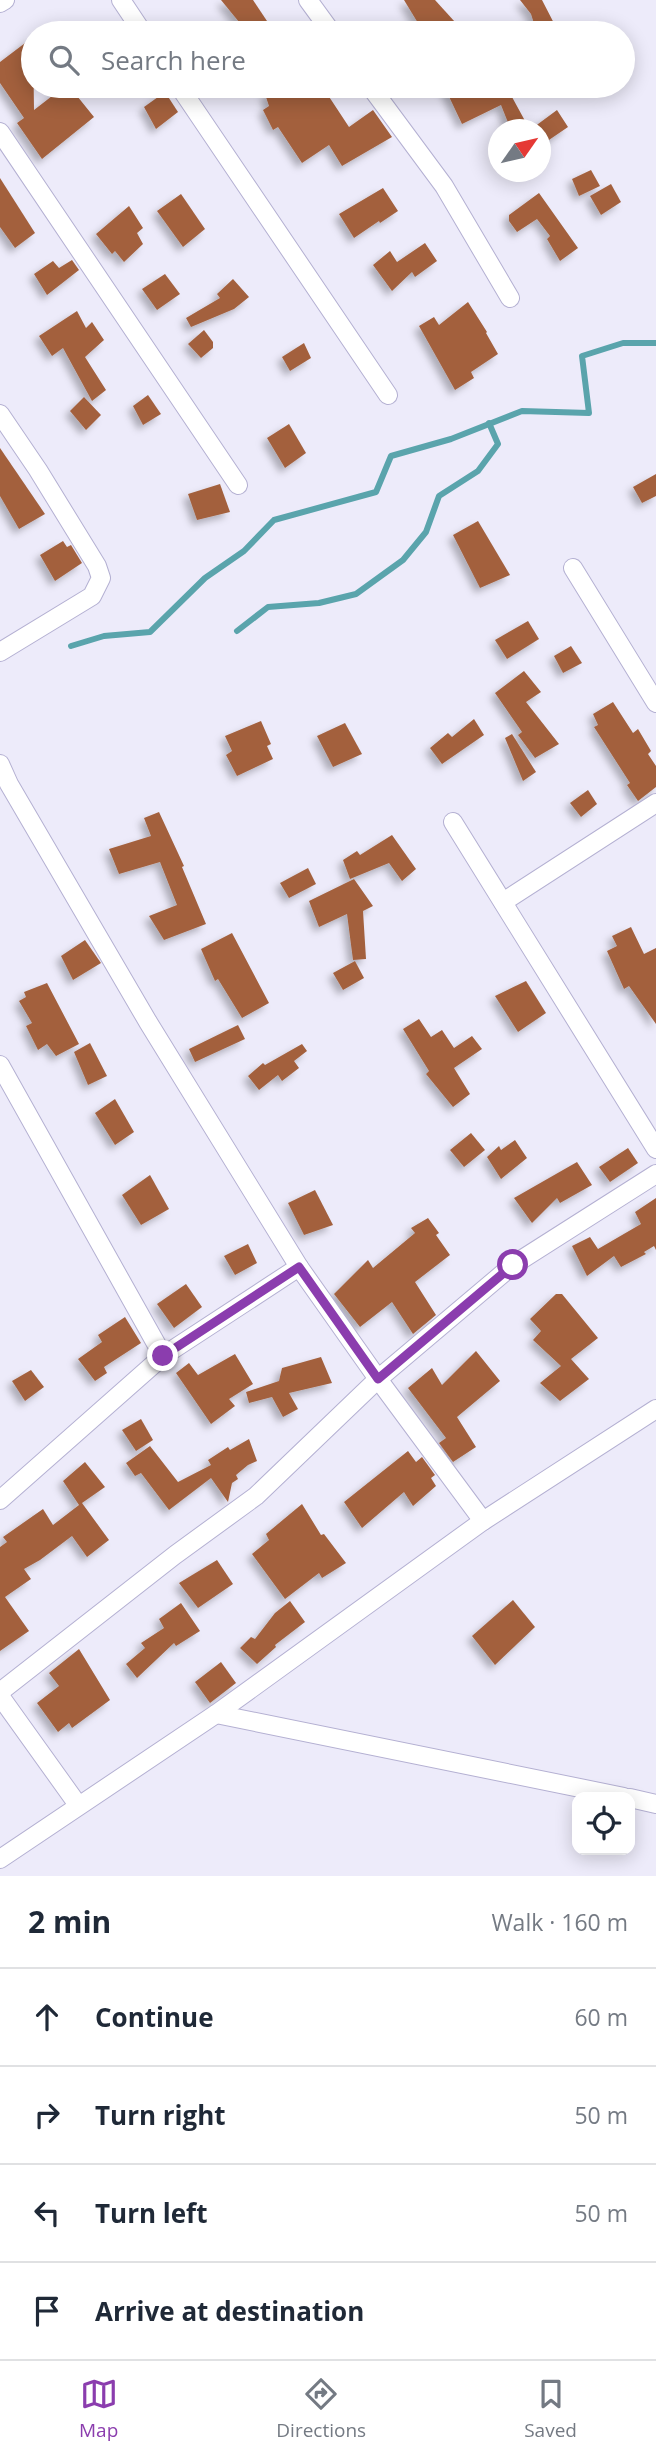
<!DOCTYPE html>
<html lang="en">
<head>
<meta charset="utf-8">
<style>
  body { margin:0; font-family:"Open Sans",sans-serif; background:#f2f2f3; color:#1f2937 }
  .controls { position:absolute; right:21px; bottom:21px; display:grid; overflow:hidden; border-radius:14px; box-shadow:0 4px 18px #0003 }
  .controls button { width:63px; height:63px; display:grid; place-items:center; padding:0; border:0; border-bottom:2px solid #e0e1e3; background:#fff; color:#1f2937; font:35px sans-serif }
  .compass { position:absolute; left:488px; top:119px; width:63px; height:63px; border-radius:50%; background:#fff; box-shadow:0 4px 18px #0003; rotate:56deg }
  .stop { position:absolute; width:21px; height:21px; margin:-16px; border:5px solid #8b3dae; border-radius:50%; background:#fff }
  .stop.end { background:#8b3dae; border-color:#fff; box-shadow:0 2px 7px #0008 }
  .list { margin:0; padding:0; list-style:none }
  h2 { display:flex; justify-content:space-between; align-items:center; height:91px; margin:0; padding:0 28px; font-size:30px }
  h2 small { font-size:23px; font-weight:400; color:#747a83 }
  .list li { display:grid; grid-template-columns:46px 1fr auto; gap:21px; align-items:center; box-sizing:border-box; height:98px; padding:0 28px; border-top:2px solid #e0e1e3 }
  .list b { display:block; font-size:26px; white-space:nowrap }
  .list em { font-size:23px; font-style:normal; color:#747a83 }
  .icon { flex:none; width:38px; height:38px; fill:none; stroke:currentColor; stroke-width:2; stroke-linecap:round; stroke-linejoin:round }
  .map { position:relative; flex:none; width:656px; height:1876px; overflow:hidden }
  .search { position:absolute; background:#fff; box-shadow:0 4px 18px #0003; left:21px; right:21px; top:21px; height:77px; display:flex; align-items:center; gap:18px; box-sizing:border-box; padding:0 24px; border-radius:38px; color:#747a83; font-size:26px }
  .sheet { height:483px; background:#fff }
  nav { display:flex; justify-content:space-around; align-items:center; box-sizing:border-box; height:98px; border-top:2px solid #e0e1e3; background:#fff; font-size:19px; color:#747a83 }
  nav a { display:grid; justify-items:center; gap:4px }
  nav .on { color:#8b3dae }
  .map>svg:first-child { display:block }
</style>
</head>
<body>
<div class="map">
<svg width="656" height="1876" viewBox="0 0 656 1876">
  <defs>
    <filter id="shadow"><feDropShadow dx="-5" dy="5" stdDeviation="3.5" flood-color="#0004"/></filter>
  </defs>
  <rect width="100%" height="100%" fill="#edebfa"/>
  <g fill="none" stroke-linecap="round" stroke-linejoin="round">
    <!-- stream -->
    <g stroke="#5aa4ac" stroke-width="6">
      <path d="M237,631L268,607L319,603L356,594L403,560L426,532L439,496L478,471L498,444L489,423"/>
      <path d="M71,646L104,636L150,632L205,578L244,551L274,520L376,492L391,456L451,439L522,411L589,413L582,356L623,343H656"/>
    </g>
  </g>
  <!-- building -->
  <g fill="#a3613e" filter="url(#shadow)">
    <path d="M221,0H253L269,24L258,33H248Z"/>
    <path d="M404,0H435L465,33H424Z"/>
    <path d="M520,0H542L559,33H537L531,14Z"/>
    <path d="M33,37L34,110L65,86H69L94,117L42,159L17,123L24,118L0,83V62Z"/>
    <path d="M284,86L289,94L302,86H322L349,127L373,110L392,137L342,166L329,145L302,163L278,127L273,130L263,110L269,106L265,94Z"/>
    <path d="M444,86H506L530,130H511L501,105L462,124Z"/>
    <path d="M165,92L178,112L156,129L144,107Z"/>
    <path d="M557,110L568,127L546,142L541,135V130L534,127Z"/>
    <path d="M591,170L600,186L579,196L572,179Z"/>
    <path d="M0,178L35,233L15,248L0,227Z"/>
    <path d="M611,184L621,202L601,215L590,196Z"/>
    <path d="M383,188L398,211L380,223L379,221L354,238L339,214Z"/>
    <path d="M539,193L578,248L560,261L547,239L550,236L537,219L517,232L509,221V215Z"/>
    <path d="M181,194L205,229L183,247L157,211Z"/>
    <path d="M129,206L143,228L137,233L143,244L124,262L115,251L112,254L96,234Z"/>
    <path d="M425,243L437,261L415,277L412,272L392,291L373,265L390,251L397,262Z"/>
    <path d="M72,260L79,270L47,295L34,274L53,261L59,268Z"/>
    <path d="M165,274L180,294L157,310L142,289Z"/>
    <path d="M233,279L249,297L234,309L191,327L186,318L220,298L217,294Z"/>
    <path d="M468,302L487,332L486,333L498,354L471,372L474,378L455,390L419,326L434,317L439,325Z"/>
    <path d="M77,311L86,328L92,322L104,340L85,357L106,390L92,401L63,348L52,356L39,336Z"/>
    <path d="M204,330L213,342V348L201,358L188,344Z"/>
    <path d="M304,343L311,358L290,371L282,357Z"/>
    <path d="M148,395L161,414L143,425L133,406Z"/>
    <path d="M84,397L101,415L86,430L70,411Z"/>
    <path d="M289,424L306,453L285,468L267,438Z"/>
    <path d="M0,448L45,514L19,529L0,496Z"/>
    <path d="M656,474V496L642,503L633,487Z"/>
    <path d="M220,484L230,512L197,520L188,494Z"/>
    <path d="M478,521L510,575L480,588L453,535Z"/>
    <path d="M63,541L67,547L71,545L82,563L55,581L40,555Z"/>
    <path d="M528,621L539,639L507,659L495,640Z"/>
    <path d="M571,646L582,663L563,673L554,656Z"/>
    <path d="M524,671L541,692L526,702L559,744L535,758L518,735L522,732L495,693Z"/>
    <path d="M613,702L633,733L638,729L651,751L648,754L656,766V787L638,801L627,785L630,783L594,727L598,725L593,714Z"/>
    <path d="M474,719L484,735L442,764L430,748L448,733L452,737Z"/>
    <path d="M261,721L271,744L267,746L273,759L237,776L226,755L232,751L225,736Z"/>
    <path d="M345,723L362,754L333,767L317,736Z"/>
    <path d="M512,734L536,772L523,781L505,738Z"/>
    <path d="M588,790L597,804L581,817L570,803Z"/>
    <path d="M159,812L184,866L182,867L206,924L164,940L149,916L177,905L160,862L119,874L109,849L151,836L144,818Z"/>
    <path d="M392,835L416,869L402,881L389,863L350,879L343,860L357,851L360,855Z"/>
    <path d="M308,868L316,884L289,898L280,883Z"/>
    <path d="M354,879L373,906L363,911L366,959L353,960L347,914L319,927L309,901Z"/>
    <path d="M631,927L644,954L656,948V1024L629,986L624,989L607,951L617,946L612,936Z"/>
    <path d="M232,933L269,1003L242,1018L218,979L215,981L201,949Z"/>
    <path d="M85,940L101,963L73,980L61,956Z"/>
    <path d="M355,961L364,978L343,990L333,973Z"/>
    <path d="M526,981L546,1013L518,1032L495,996Z"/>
    <path d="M47,983L79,1044L56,1056L47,1044L38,1050L26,1026L32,1023L19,1001L26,997L24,992Z"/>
    <path d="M419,1019L431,1037L442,1030L454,1048L472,1036L482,1049L454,1068L470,1094L453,1107L426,1074L429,1071L403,1029Z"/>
    <path d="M238,1025L245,1039L195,1062L189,1049Z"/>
    <path d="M90,1043L107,1076L88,1085L74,1052Z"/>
    <path d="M302,1044L307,1051L294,1061L299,1068L282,1081L278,1075L259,1090L248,1076L263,1063L265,1065Z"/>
    <path d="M115,1099L134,1132L115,1145L95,1113Z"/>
    <path d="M471,1133L485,1150L464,1167L450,1150Z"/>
    <path d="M515,1140L527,1158L501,1179L487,1157L499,1146L501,1150Z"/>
    <path d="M628,1148L638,1163L610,1182L599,1167Z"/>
    <path d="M577,1162L592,1185L560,1203L557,1198L532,1223L514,1198Z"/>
    <path d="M150,1175L169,1209L141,1225L122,1195Z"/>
    <path d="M315,1190L333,1225L304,1235L288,1203Z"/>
    <path d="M656,1198V1250L654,1246L644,1252L646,1254L621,1267L614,1256L587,1276L572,1246L590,1237L598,1249L641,1224L635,1212Z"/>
    <path d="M428,1218L439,1233L436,1235L450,1255L415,1282L436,1315L413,1334L392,1302L360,1327L334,1294L368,1260L373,1268L415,1233L411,1228Z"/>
    <path d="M248,1244L257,1263L235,1275L224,1256Z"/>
    <path d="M186,1284L202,1307L174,1328L157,1304Z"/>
    <path d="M556,1294H562L598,1338L571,1359L589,1379L560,1401L540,1383L561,1366L533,1340L541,1331L530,1319Z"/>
    <path d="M125,1317L141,1343L104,1367L107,1373L95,1381L78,1359L102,1342L98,1335Z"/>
    <path d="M476,1351L500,1381L457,1417L476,1447L453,1462L439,1443L446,1438L408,1388L432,1368L442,1385Z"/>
    <path d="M235,1354L253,1384L229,1399L235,1406L211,1424L176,1373L189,1363L198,1375Z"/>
    <path d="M321,1357L332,1383L289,1393L298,1409L283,1417L272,1397L249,1403L246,1392L279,1381L282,1368Z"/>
    <path d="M31,1370L44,1387L25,1401L12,1381Z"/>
    <path d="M141,1419L153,1440L136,1451L122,1430Z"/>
    <path d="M249,1439L257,1461L248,1465L236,1475L238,1479L232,1483L228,1502L211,1478L169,1510L141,1473L135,1476L126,1463L150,1446L178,1482L211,1465L208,1460L228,1447L230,1450Z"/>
    <path d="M408,1451L416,1462L422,1457L435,1475L431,1478L436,1486L413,1506L404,1492L362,1528L344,1502Z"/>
    <path d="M85,1462L105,1487L82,1503L109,1540L87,1557L72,1536L40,1560L24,1569L31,1579L5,1597L29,1631L0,1651V1547L7,1542L3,1537L43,1509L53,1525L79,1505L63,1481Z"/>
    <path d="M302,1504L321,1535L324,1534L346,1563L322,1578L319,1573L285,1599L252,1554L269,1540L266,1534Z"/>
    <path d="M217,1560L233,1584L198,1608L179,1583Z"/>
    <path d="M513,1600L535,1627L495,1665L472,1636Z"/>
    <path d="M290,1601L305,1622L275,1645L276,1647L257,1664L240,1648L251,1637L255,1639L275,1613Z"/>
    <path d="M181,1603L200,1631L176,1646L174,1643L137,1678L126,1664L145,1648L141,1643L164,1628L159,1619Z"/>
    <path d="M79,1649L110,1700L72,1728L69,1723L58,1732L37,1703L59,1686L49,1673Z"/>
    <path d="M221,1662L236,1683L210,1703L195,1682Z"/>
  </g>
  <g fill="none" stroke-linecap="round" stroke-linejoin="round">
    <defs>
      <g id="street">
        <path d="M121,0L143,33"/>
        <path d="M308,0L332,33"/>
        <path d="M0,3L5,0"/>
        <path d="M179,86L388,395"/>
        <path d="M370,86L444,186L510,298"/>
        <path d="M0,132L238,485"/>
        <path d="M0,414L38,470L97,566L101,578L92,596L0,652"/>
        <path d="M573,568L656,703"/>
        <path d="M0,764L9,784L148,1022L299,1267L378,1379L483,1521"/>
        <path d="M453,822L656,1149"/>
        <path d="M503,902L656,803"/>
        <path d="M0,1065L163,1356"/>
        <path d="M0,1500L163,1356L299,1267"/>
        <path d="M0,1692L175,1555L256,1496L378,1379L513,1265L656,1174"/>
        <path d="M0,1696L78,1805"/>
        <path d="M216,1714L624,1797"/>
        <path d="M630,1798L656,1804"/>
        <path d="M0,1859L216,1714L483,1521L656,1409"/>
      </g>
    </defs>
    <!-- street casing -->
    <use href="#street" stroke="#b4b0d2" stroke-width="20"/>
    <!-- street -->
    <use href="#street" stroke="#fff" stroke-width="18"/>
  </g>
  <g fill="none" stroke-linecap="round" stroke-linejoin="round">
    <!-- route -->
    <path stroke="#8b3dae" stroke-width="9" d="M163,1356L299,1267L378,1379L513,1265"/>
  </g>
</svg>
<div class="controls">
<button><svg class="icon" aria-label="locate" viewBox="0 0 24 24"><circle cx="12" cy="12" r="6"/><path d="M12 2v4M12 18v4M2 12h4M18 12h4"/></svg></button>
</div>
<svg class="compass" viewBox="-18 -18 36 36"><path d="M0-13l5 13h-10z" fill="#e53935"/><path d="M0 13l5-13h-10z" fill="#747a83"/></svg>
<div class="stop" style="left:513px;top:1265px"></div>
<div class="stop end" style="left:163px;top:1356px"></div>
<div class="search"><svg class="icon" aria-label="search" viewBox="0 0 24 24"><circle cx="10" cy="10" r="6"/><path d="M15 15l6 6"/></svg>Search here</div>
</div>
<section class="sheet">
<h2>2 min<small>Walk · 160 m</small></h2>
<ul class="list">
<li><svg class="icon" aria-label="ahead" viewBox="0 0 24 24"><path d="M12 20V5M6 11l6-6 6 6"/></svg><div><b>Continue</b></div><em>60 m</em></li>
<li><svg class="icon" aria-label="right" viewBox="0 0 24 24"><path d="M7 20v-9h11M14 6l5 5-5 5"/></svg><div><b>Turn right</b></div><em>50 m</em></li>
<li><svg class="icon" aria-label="left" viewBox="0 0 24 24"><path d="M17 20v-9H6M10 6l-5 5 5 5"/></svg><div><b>Turn left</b></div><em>50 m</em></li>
<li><svg class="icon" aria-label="arrive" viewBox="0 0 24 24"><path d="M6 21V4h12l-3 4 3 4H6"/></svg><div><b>Arrive at destination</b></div></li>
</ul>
</section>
<nav>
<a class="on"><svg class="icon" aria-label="map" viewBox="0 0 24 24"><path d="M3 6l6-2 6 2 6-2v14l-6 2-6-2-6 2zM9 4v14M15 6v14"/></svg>Map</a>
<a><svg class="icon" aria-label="directions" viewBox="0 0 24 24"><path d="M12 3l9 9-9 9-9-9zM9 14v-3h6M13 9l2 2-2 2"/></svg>Directions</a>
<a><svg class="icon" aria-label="saved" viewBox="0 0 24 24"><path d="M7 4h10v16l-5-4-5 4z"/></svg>Saved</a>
</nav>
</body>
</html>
